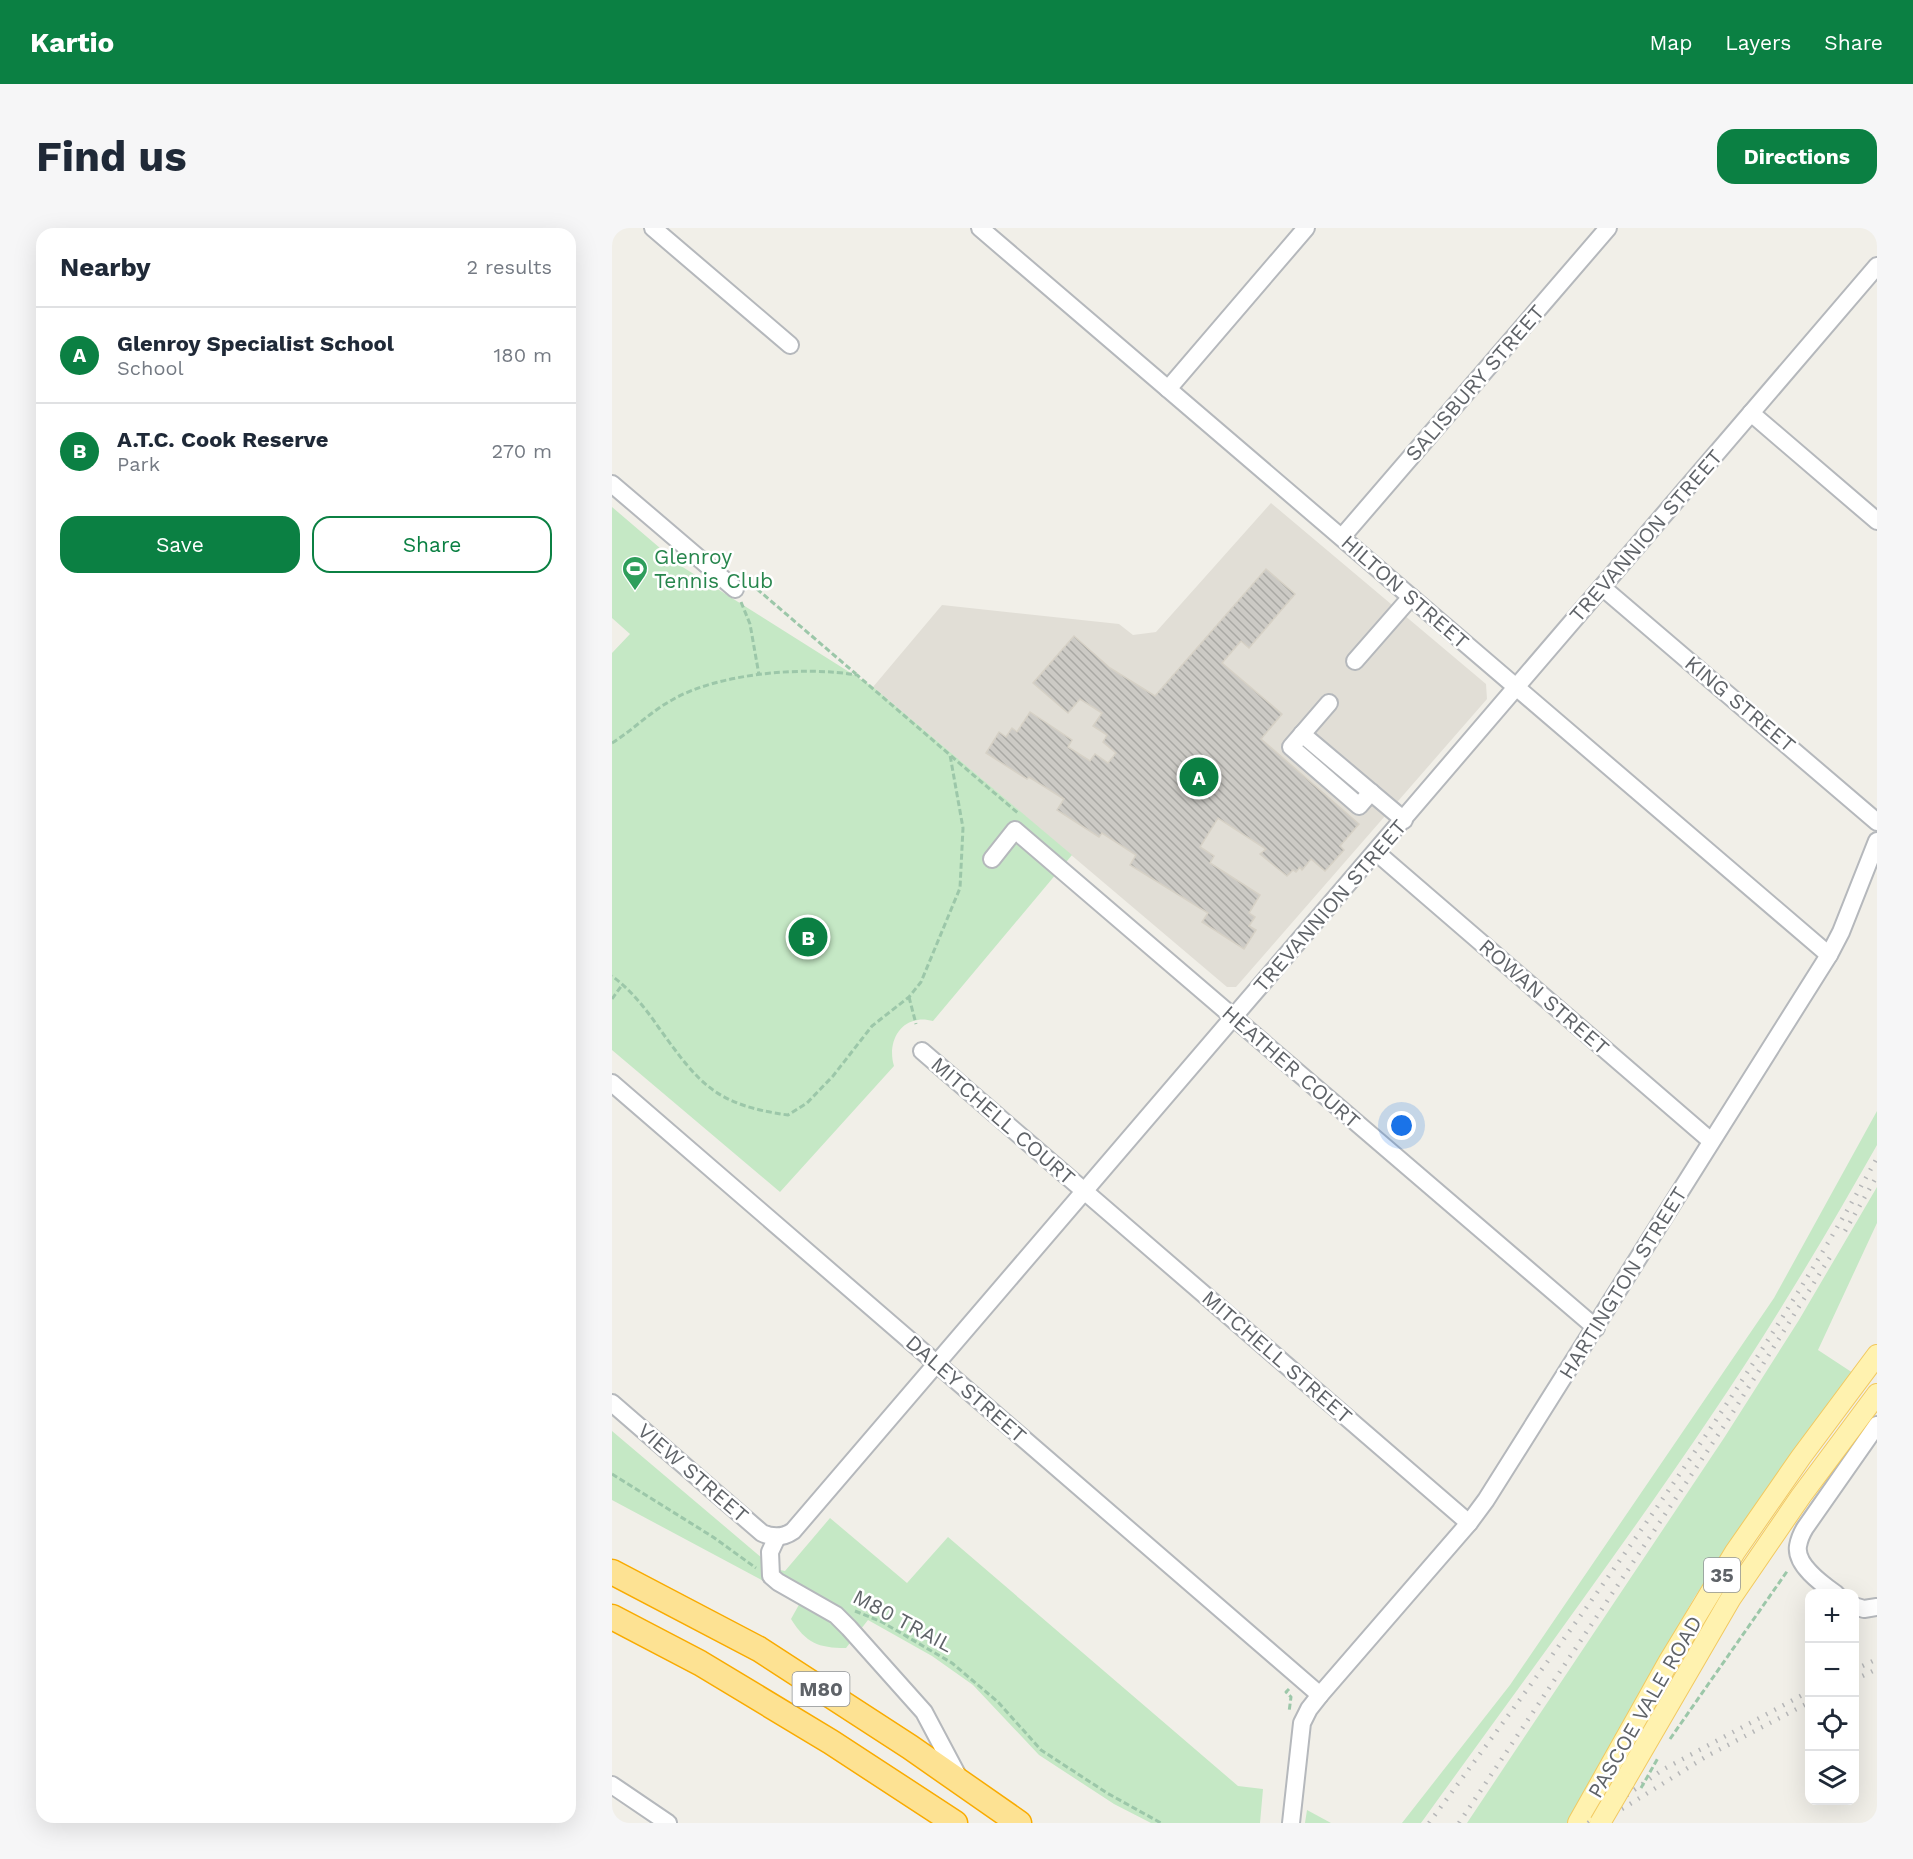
<!DOCTYPE html>
<html lang="en">
<head>
<meta charset="utf-8">
<style>
  body { margin:0; font-family:"Work Sans",sans-serif; background:#f6f6f7; color:#1f2937 }
  .controls { position:absolute; right:18px; bottom:18px; display:grid; overflow:hidden; border-radius:12px; box-shadow:0 6px 24px #0002 }
  .controls button { width:54px; height:54px; display:grid; place-items:center; padding:0; border:0; border-bottom:2px solid #e0e1e3; background:#fff; color:#1f2937; font:30px sans-serif }
  .you { position:absolute; left:790px; top:898px; width:21px; height:21px; margin:-15px; border:4px solid #fff; border-radius:50%; background:#1a73e8; box-shadow:0 0 0 9px #1a73e833 }
  .badge { display:grid; place-items:center; width:39px; height:39px; border-radius:50%; background:#0b8043; color:#fff; font-size:20px; font-weight:700 }
  .pin { position:absolute; translate:-50% -50%; border:3px solid #fff; box-shadow:0 2px 6px #0006 }
  .list { margin:0; padding:0; list-style:none }
  h2 { display:flex; justify-content:space-between; align-items:center; height:78px; margin:0; padding:0 24px; font-size:26px }
  h2 small { font-size:20px; font-weight:400; color:#747a83 }
  .list li { display:grid; grid-template-columns:39px 1fr auto; gap:18px; align-items:center; box-sizing:border-box; height:96px; padding:0 24px; border-top:2px solid #e0e1e3 }
  .list b { display:block; font-size:22px; white-space:nowrap }
  .list p { margin:0; font-size:20px; white-space:nowrap; color:#747a83 }
  .list em { font-size:20px; font-style:normal; color:#747a83 }
  .actions { display:flex; gap:12px; padding:18px 24px }
  .actions a { flex:1; padding:14px 0; border:2px solid #0b8043; border-radius:18px; text-align:center; font-size:21px; color:#0b8043 }
  .actions .main { background:#0b8043; color:#fff }
  .icon { flex:none; width:33px; height:33px; fill:none; stroke:currentColor; stroke-width:2; stroke-linecap:round; stroke-linejoin:round }
  .map { position:relative; flex:none; width:1265px; height:1595px; overflow:hidden; border-radius:18px }
  header { display:flex; align-items:center; gap:36px; box-sizing:border-box; height:84px; padding:0 30px; background:#0b8043; color:#fff }
  header strong { font-size:28px }
  nav { display:flex; gap:33px; margin-inline-start:auto; font-size:21px }
  .intro { display:flex; align-items:center; justify-content:space-between; box-sizing:border-box; height:144px; padding:0 36px }
  h1 { margin:0; font-size:42px }
  .button { padding:15px 27px; border-radius:18px; background:#0b8043; color:#fff; font-size:21px; font-weight:700 }
  main { display:flex; gap:36px; padding:0 36px }
  aside { flex:1; background:#fff; border-radius:18px; box-shadow:0 6px 24px #0002 }
  .map>svg:first-child { display:block }
</style>
</head>
<body>
<header>
<strong>Kartio</strong>
<nav><a>Map</a><a>Layers</a><a>Share</a></nav>
</header>
<div class="intro"><h1>Find us</h1><a class="button">Directions</a></div>
<main>
<aside>
<h2>Nearby<small>2 results</small></h2>
<ul class="list">
<li><span class="badge">A</span><div><b>Glenroy Specialist School</b><p>School</p></div><em>180 m</em></li>
<li><span class="badge">B</span><div><b>A.T.C. Cook Reserve</b><p>Park</p></div><em>270 m</em></li>
</ul>
<div class="actions"><a class="main">Save</a><a>Share</a></div>
</aside>
<div class="map">
<svg width="1265" height="1595" viewBox="0 0 1265 1595">
  <defs>
    <pattern id="building-back-hatch" width="6" height="6" patternUnits="userSpaceOnUse" patternTransform="scale(1.5)"><rect width="6" height="6" fill="#cccac5"/><path d="M-1 5l2 2M0 0l6 6M5-1l2 2" fill="none" stroke="#a9a8a4"/></pattern>
  </defs>
  <rect width="100%" height="100%" fill="#f1efe8"/>
  <!-- education -->
  <path fill="#e1ded6" d="M659,275L874,456L875,471L624,759H615L261,459L330,377L507,396L521,407L544,404Z"/>
  <!-- green -->
  <g fill="#c5e8c5">
    <path d="M0,279L69,338L261,459L460,627L321,793C316,792 311,791 306,792C284,795 276,819 282,838L168,964L0,822V425L18,406L0,390Z"/>
    <path d="M1265,883V917C1213,1009 1158,1101 1099,1188C1006,1326 906,1460 809,1595H790L898,1457L1162,1070Z"/>
    <path d="M1265,959V995L1206,1122L1241,1145L1144,1277L1082,1370L955,1595H855L1112,1210L1187,1092Z"/>
    <path d="M0,1203L163,1341L173,1343L218,1290L295,1355L336,1309L626,1558L651,1561L648,1595H539L502,1576L427,1527L361,1457L320,1428L256,1392L234,1420C206,1420 194,1415 179,1391L189,1373L0,1272Z"/>
    <path d="M695,1582L719,1595H693Z"/>
  </g>
  <!-- building -->
  <path fill="url(#building-back-hatch)" stroke="#d6d1c6" stroke-width="1.5" d="M654,341L683,366L637,420L629,413L610,435L670,486L649,511L747,596L728,618L732,622L713,643L699,631L690,642L688,639L684,644L681,642L675,648L648,626L654,621L606,590L588,619L602,628L598,635L648,667L637,685L643,689L637,698L644,702L632,721L590,694L596,685L518,637L524,627L490,605L487,609L445,582L452,571L417,549L415,551L374,525L387,504L394,509L400,500L405,504L418,484L460,512L456,519L478,533L483,526L496,535L504,525L491,514L495,507L481,498L490,485L468,471L456,485L421,455L462,408L498,440L543,468Z"/>
  <g fill="none" stroke-linecap="round" stroke-linejoin="round">
    <defs>
      <g id="minor">
        <path d="M41,0L178,117"/>
        <path d="M368,0L1217,727"/>
        <path d="M556,161L694,0"/>
        <path d="M1139,185L1265,293"/>
        <path d="M0,256L123,361"/>
        <path d="M730,309L996,0"/>
        <path d="M990,359L1265,594"/>
        <path d="M743,433L799,369"/>
        <path d="M717,475L679,519L747,578L759,564"/>
        <path d="M690,506L792,592"/>
        <path d="M764,624L1099,913"/>
        <path d="M380,631L403,602L984,1100"/>
        <path d="M310,823L857,1295"/>
        <path d="M0,855L708,1467"/>
        <path d="M0,1175L150,1305C161,1310 171,1310 181,1303L1265,38"/>
        <path d="M165,1309L158,1324L159,1348L166,1354L224,1387L237,1400L312,1484L347,1550"/>
        <path d="M1224,1366C1210,1356 1183,1337 1186,1318C1187,1312 1190,1305 1193,1300L1265,1197"/>
        <path d="M1242,1378L1252,1381L1265,1379"/>
        <path d="M0,1557L56,1595"/>
        <path d="M679,1595L690,1495L697,1481L708,1467L857,1295L874,1272L1217,727L1229,704L1265,613"/>
      </g>
      <g id="major">
        <path d="M1012,1554L1119,1370L1189,1268L1265,1166"/>
        <path d="M966,1595L1057,1433L1123,1324L1189,1229L1265,1127"/>
      </g>
      <g id="highway">
        <path d="M0,1344L147,1421L298,1519L407,1595"/>
        <path d="M0,1389L88,1435L219,1514L343,1595"/>
      </g>
    </defs>
    <!-- minor casing -->
    <use href="#minor" stroke="#b5b8bc" stroke-width="20"/>
    <!-- major casing -->
    <use href="#major" stroke="#f2c960" stroke-width="22"/>
    <!-- highway casing -->
    <use href="#highway" stroke="#f9ab00" stroke-width="27"/>
    <!-- path -->
    <g stroke="#9cc7a9" stroke-width="3" stroke-dasharray="6 3" stroke-linecap="butt">
      <path d="M138,355L244,446"/>
      <path d="M129,374L138,396L147,447"/>
      <path d="M0,515C21,502 38,484 60,472C106,445 193,438 245,447L338,527L351,600L348,660L309,754L297,769L260,798L221,848L195,875L176,887C104,877 88,857 47,800C34,781 19,762 0,748"/>
      <path d="M339,528L407,586"/>
      <path d="M297,769L304,796"/>
      <path d="M0,771L10,757"/>
      <path d="M0,1246L101,1309L144,1340"/>
      <path d="M243,1383L270,1394L340,1435L386,1474L429,1522L495,1565L549,1595"/>
      <path d="M677,1461L674,1464L679,1469L677,1484"/>
      <path d="M1058,1511L1176,1342"/>
    </g>
    <!-- minor -->
    <use href="#minor" stroke="#fff" stroke-width="16"/>
    <!-- major -->
    <use href="#major" stroke="#fff2af" stroke-width="20"/>
    <!-- highway -->
    <use href="#highway" stroke="#fde293" stroke-width="24"/>
    <!-- rail -->
    <g stroke="#b6b7b8" stroke-width="4.5" stroke-dasharray="1.5 8" stroke-linecap="butt">
      <path d="M1233,1003L1265,948"/>
      <path d="M1242,1442L1265,1431"/>
      <path d="M1242,1452L1265,1441"/>
      <path d="M1010,1581L1095,1528L1198,1474"/>
      <path d="M817,1595C976,1380 1134,1164 1265,930"/>
      <path d="M847,1595L1116,1192L1220,1026"/>
      <path d="M976,1595L1050,1542L1198,1463"/>
    </g>
    <defs>
      <path id="major-bridge" d="M988,1595L1012,1554"/>
    </defs>
    <!-- major-bridge casing -->
    <use href="#major-bridge" stroke="#f2c960" stroke-width="22" stroke-linecap="butt"/>
    <!-- path-bridge -->
    <path stroke="#9cc7a9" stroke-width="3" stroke-dasharray="6 3" stroke-linecap="butt" d="M1029,1560L1046,1530"/>
    <!-- major-bridge -->
    <use href="#major-bridge" stroke="#fff2af" stroke-width="20"/>
  </g>
  <!-- icons -->
  <defs>
    <symbol id="stadium-pin" viewBox="-11 -11 22 30"><path d="M0 17L-7.5 6A9.5 9.5 0 1 1 7.5 6Z" fill="#2e9e5b" stroke="#fff"/><path d="M0-5a6.5 5 0 1 0 0 10a6.5 5 0 1 0 0-10ZM-3.5-1.8h7v3.6h-7Z" fill="#fff"/></symbol>
  </defs>
  <g fill-rule="evenodd">
    <use href="#stadium-pin" x="8" y="326" width="30" height="40"/>
  </g>
  <g text-anchor="middle" stroke-width="5" stroke-linejoin="round" paint-order="stroke">
    <!-- shield labels -->
    <g fill="#fff" stroke="#8f9295" stroke-width="1.5">
      <rect x="1092" y="1330" width="36" height="34" rx="4.5"/>
      <rect x="180.5" y="1444" width="57" height="34" rx="4.5"/>
    </g>
    <g font-size="20" font-weight="bold" fill="#5f6368">
      <text x="1110" y="1354">35</text>
      <text x="209" y="1468">M80</text>
    </g>
    <!-- street labels -->
    <g font-size="21" fill="#5f6368" stroke="#fff">
      <text transform="translate(863 155) rotate(-49)" y="7">SALISBURY STREET</text>
      <text transform="translate(1034 308) rotate(-49)" y="7">TREVANNION STREET</text>
      <text transform="translate(793 364) rotate(41)" y="7">HILTON STREET</text>
      <text transform="translate(1128 476) rotate(40)" y="7">KING STREET</text>
      <text transform="translate(718 678) rotate(-49)" y="7">TREVANNION STREET</text>
      <text transform="translate(932 769) rotate(41)" y="7">ROWAN STREET</text>
      <text transform="translate(679 839) rotate(41)" y="7">HEATHER COURT</text>
      <text transform="translate(391 893) rotate(41)" y="7">MITCHELL COURT</text>
      <text transform="translate(1011 1055) rotate(-58)" y="7">HARTINGTON STREET</text>
      <text transform="translate(665 1129) rotate(41)" y="7">MITCHELL STREET</text>
      <text transform="translate(354 1161) rotate(41)" y="7">DALEY STREET</text>
      <text transform="translate(81 1245) rotate(41)" y="7">VIEW STREET</text>
      <text transform="translate(291 1393) rotate(28)" y="7">M80 TRAIL</text>
      <text transform="translate(1033 1479) rotate(-60)" y="7">PASCOE VALE ROAD</text>
    </g>
    <!-- leisure labels -->
    <g font-size="21" fill="#27864d" stroke="#fff" text-anchor="start">
      <text x="42" y="336">Glenroy<tspan x="42" dy="24">Tennis Club</tspan></text>
    </g>
  </g>
</svg>
<div class="controls">
<button>+</button>
<button>−</button>
<button><svg class="icon" aria-label="locate" viewBox="0 0 24 24"><circle cx="12" cy="12" r="6"/><path d="M12 2v4M12 18v4M2 12h4M18 12h4"/></svg></button>
<button><svg class="icon" aria-label="layers" viewBox="0 0 24 24"><path d="M12 4l9 5-9 5-9-5zM3 14l9 5 9-5"/></svg></button>
</div>
<div class="you"></div>
<div class="pin badge" style="left:587px;top:549px">A</div>
<div class="pin badge" style="left:196px;top:709px">B</div>
</div>
</main>
</body>
</html>
